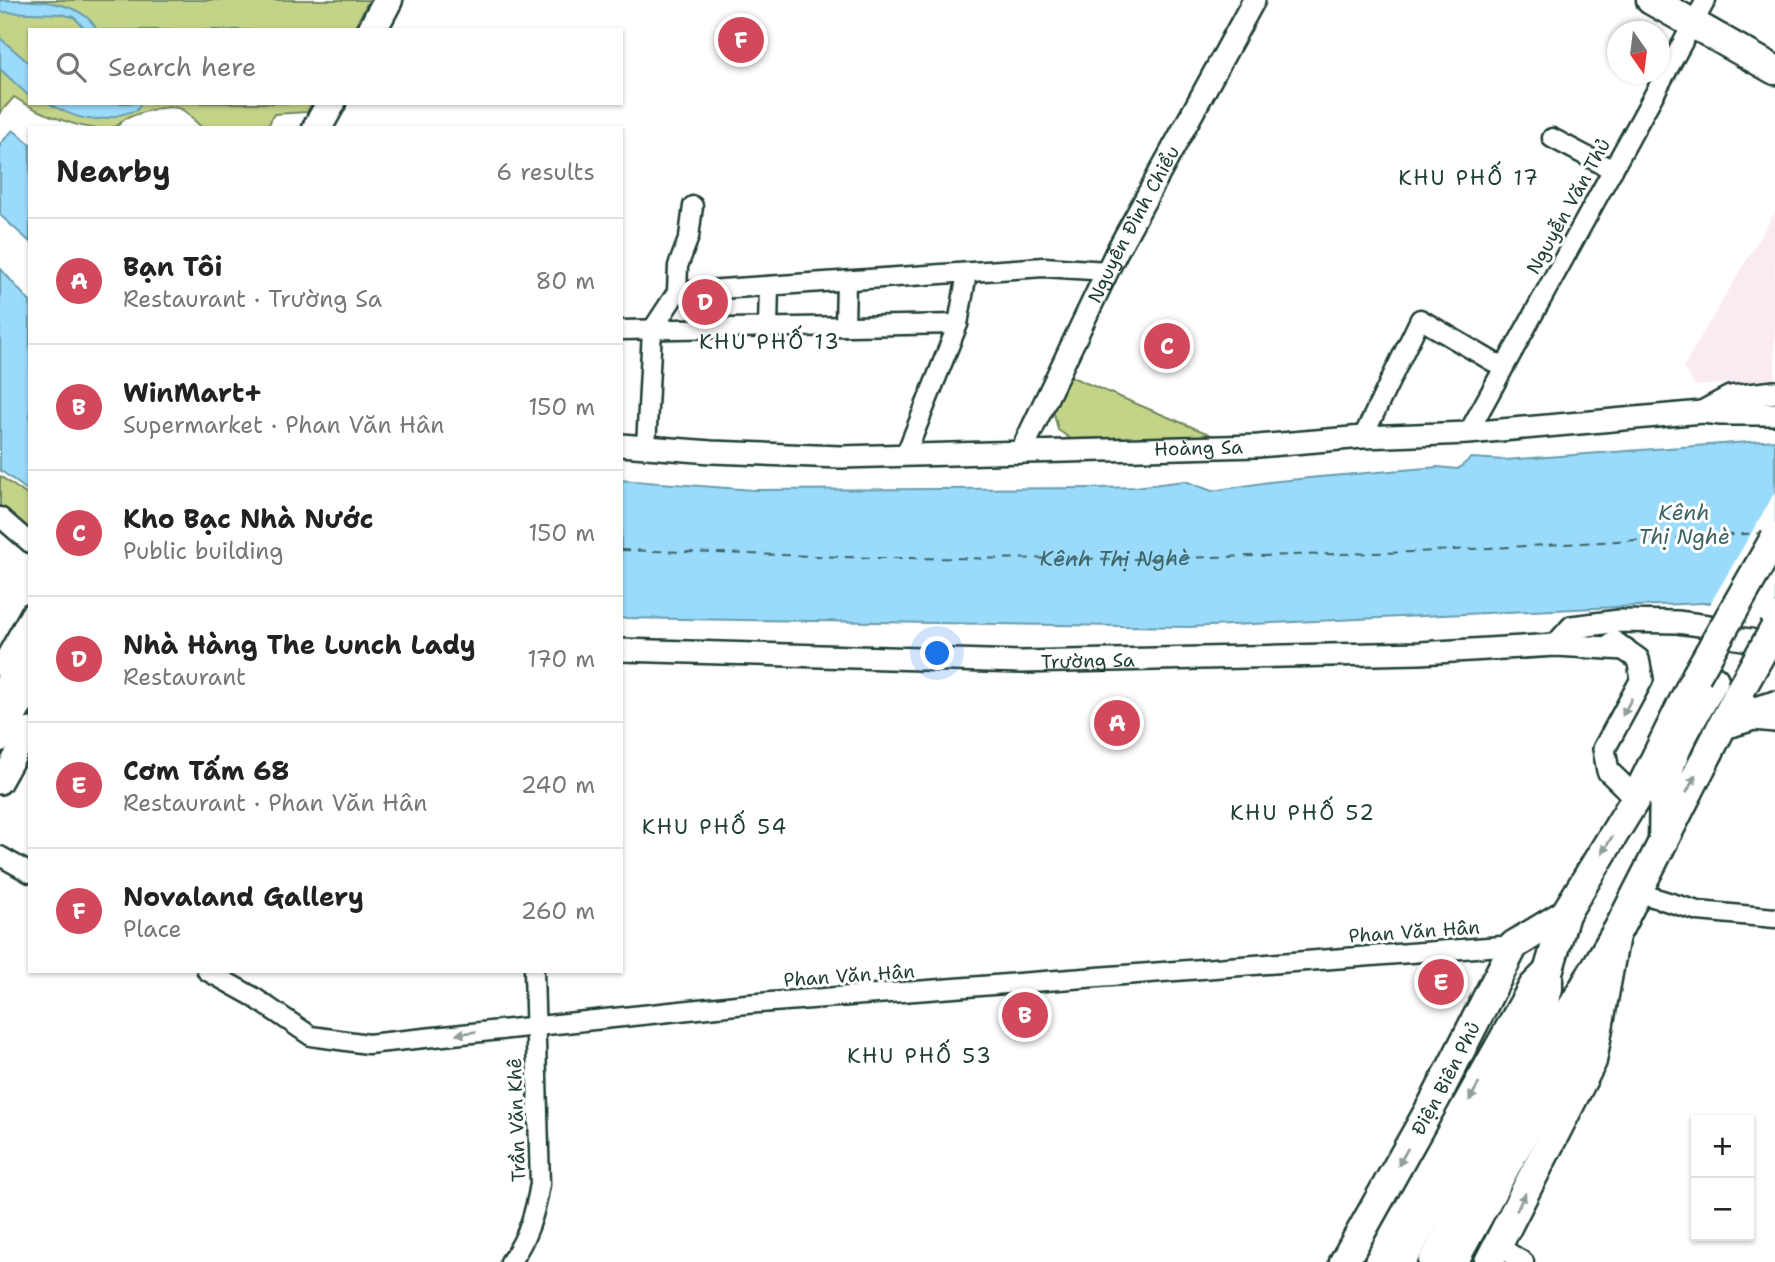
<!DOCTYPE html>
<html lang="en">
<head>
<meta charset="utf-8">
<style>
  body { margin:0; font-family:"Shantell Sans",sans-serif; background:#f6f6f6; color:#222 }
  .controls { position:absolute; right:21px; bottom:21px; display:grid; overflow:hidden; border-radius:0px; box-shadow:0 2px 5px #0004 }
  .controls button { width:63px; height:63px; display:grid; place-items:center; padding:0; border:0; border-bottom:2px solid #e0e0e0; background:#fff; color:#222; font:35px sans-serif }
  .compass { position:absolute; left:1607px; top:21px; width:63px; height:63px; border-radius:50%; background:#fff; box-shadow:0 2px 5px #0004; rotate:166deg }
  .you { position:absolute; left:938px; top:654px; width:24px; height:24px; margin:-18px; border:5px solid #fff; border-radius:50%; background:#1a73e8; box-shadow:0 0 0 10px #1a73e833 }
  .badge { display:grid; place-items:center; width:46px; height:46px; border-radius:50%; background:#d1495b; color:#fff; font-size:23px; font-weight:700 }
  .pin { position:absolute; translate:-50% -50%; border:4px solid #fff; box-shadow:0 2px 7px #0006 }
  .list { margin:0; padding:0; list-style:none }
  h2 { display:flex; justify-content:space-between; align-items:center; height:91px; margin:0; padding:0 28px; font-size:30px }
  h2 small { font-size:23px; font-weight:400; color:#767676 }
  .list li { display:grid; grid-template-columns:46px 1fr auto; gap:21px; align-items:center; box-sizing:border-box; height:126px; padding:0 28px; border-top:2px solid #e0e0e0 }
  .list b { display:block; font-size:26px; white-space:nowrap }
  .list p { margin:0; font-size:23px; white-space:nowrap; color:#767676 }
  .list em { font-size:23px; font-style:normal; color:#767676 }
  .icon { flex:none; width:38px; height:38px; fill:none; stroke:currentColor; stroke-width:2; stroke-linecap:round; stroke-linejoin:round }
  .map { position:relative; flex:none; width:1775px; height:1262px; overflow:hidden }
  .search { position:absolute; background:#fff; box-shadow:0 2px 5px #0004; left:28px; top:28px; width:595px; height:77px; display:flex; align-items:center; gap:18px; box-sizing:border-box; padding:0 24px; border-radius:0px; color:#767676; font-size:26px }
  .panel { position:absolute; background:#fff; box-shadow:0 2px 5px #0004; left:28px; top:126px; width:595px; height:847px; border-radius:0px }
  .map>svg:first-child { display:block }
</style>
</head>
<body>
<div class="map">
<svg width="1775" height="1262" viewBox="0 0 1775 1262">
  <rect width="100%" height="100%" fill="#fff"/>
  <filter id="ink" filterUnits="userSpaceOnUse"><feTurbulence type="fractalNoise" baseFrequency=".0143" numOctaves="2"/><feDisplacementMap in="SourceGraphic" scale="14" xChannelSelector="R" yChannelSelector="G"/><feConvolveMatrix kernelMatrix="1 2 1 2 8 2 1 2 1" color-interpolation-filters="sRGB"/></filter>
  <g filter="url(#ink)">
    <!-- built -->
    <path fill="#faebf3" d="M1775,212V381L1695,386L1683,367Z"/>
    <!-- green -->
    <g fill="#c3d489" stroke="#71885e" stroke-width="2">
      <path d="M0,0H369L353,30H30V103H312L307,112L274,114L267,128H203C193,122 190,111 178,108C163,105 138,113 125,119C122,121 120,124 117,126C95,138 33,110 14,97L0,113Z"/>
      <path d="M1067,375L1216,437L1071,439L1058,430L1051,401Z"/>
      <path d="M0,476L30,497V536L0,510Z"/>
    </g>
    <!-- water -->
    <g fill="#9adbfc" stroke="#699cac" stroke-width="2">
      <path d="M0,0C34,0 82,0 97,30H86L74,17L60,14L0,12Z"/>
      <path d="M0,38L30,64V97L0,69Z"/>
      <path d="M48,103H141L137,110C96,122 87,125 48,103Z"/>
      <path d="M13,130L30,144V242L0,215V144Z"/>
      <path d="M0,268L30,302V492L0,470Z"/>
      <path d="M1775,440V602L1702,603L1188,627L621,618V480L754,490L1099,488L1135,487L1185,481L1212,491L1269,482L1319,477L1438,467L1458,469L1471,458L1505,460Z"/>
    </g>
    <!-- pier -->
    <path fill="#fff" d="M1775,492V605L1709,606Z"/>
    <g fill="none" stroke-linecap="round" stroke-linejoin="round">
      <!-- ferry -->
      <path stroke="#3e6466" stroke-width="2" stroke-dasharray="9 7" stroke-linecap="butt" id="s1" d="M621,550L878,558L1136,559L1416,552L1764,533"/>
      <defs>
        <g id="minor">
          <path d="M1552,138L1613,170"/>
          <path d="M677,292L1044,267L1108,271"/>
          <path d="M845,326L846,281"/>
          <path d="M768,328L769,286"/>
          <path d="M621,330L958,324"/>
          <path d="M1468,433L1706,0"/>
          <path d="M1363,437L1420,319L1502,367"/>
          <path d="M646,447L652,330L677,292L678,266L689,237L693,206"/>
          <path d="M905,456L958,324L967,273"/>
          <path d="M0,517L30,543"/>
          <path d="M0,667L30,613"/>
          <path d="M0,856L30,873"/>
          <path d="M1636,892L1698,911L1775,918"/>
          <path d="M207,971L252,996L311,1036L368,1044L746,1004L1514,945"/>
          <path d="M1498,1246L1524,1262"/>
          <path d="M510,1262C528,1238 535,1213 540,1184L534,971"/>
        </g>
        <g id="tertiary">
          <path d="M1702,412L1730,397L1775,392"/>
          <path id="s2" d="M621,445L711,452L841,457L1258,446L1363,437L1468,433L1702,412L1721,414H1775"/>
          <path id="s3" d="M1021,452L1116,253L1254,0"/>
          <path d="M1614,642L1638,659L1642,679L1604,749L1608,771L1636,798"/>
          <path d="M1556,645L1572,627L1619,621L1677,622L1708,626L1736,638L1757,641L1775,640"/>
          <path id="s4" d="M621,650L1021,662L1420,653L1556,645L1625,649"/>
          <path d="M1740,703L1756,708L1775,702"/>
          <path d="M1718,730L1754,719L1775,721"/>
          <path d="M0,783L30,729"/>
        </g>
        <g id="primary">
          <path d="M1651,0L1775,70"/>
          <path d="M372,30L388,0"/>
          <path d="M317,128L331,103"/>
          <path d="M0,700L30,646"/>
          <path d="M0,737L30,683"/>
          <path d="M1663,839C1664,817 1662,795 1668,773C1676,740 1698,710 1714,680"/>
          <path id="s5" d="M1344,1262L1436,1098L1514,945L1565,914"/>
          <path d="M1379,1262L1533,987L1548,972"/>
          <path d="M1453,1262L1574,1042L1588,986"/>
          <path d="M1489,1262L1592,1061L1615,935"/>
        </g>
        <g id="trunk">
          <path d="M1401,1262L1543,1008L1548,988V972L1565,914L1636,798L1696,676"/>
          <path d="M1433,1262L1573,1006L1619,928L1741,689"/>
        </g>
      </defs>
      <!-- minor casing -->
      <use href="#minor" stroke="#1f3d34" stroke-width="23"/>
      <!-- tertiary casing -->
      <use href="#tertiary" stroke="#1f3d34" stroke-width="26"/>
      <!-- primary casing -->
      <use href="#primary" stroke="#1f3d34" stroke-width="33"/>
      <!-- trunk casing -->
      <use href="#trunk" stroke="#1f3d34" stroke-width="33"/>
      <!-- minor -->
      <use href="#minor" stroke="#fff" stroke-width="18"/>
      <!-- tertiary -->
      <use href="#tertiary" stroke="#fff" stroke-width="21"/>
      <!-- primary -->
      <use href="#primary" stroke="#fff" stroke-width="28"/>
      <!-- trunk -->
      <use href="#trunk" stroke="#fff" stroke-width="28"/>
      <defs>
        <g id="primary-bridge">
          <path d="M1696,676L1775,538"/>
          <path d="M1741,689L1775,628"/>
        </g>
      </defs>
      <!-- primary-bridge casing -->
      <use href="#primary-bridge" stroke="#1f3d34" stroke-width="33" stroke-linecap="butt"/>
      <!-- primary-bridge -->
      <use href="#primary-bridge" stroke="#fff" stroke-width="28"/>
    </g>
    <!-- one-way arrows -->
    <defs><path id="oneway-solid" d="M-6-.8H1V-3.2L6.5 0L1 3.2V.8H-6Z" transform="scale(1.75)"/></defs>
    <g fill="#8f9e9a">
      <use href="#oneway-solid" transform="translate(1627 707) rotate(118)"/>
      <use href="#oneway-solid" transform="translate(1691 784) rotate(-63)"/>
      <use href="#oneway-solid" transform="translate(1607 845) rotate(121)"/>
      <use href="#oneway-solid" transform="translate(466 1033) rotate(173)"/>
      <use href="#oneway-solid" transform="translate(1474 1092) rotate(119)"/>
      <use href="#oneway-solid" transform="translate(1403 1157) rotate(119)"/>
      <use href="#oneway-solid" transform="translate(1521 1202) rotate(-63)"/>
    </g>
  </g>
  <g text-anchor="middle" stroke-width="6" stroke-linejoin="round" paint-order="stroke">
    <!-- street labels -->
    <g font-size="19" fill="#1f3d34" stroke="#fff">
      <text transform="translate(1568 206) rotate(-61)" y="7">Nguyễn Văn Thủ</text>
      <text dy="7" stroke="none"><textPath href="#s3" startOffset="254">Nguyễn Đình Chiểu</textPath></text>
      <text dy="7" stroke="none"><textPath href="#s2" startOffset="578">Hoàng Sa</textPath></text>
      <text dy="7" stroke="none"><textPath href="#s4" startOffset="467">Trường Sa</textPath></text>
      <text transform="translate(1414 931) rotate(-4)" y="7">Phan Văn Hân</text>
      <text transform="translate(849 975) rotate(-4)" y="7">Phan Văn Hân</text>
      <text dy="7" stroke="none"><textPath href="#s5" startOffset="210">Điện Biên Phủ</textPath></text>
      <text transform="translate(516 1120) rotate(-92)" y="7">Trần Văn Khê</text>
    </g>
    <!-- neighbourhood labels -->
    <g font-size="21" letter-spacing="2" fill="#1f3d34" stroke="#fff">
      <text x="1469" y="185">KHU PHỐ 17</text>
      <text x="770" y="349">KHU PHỐ 13</text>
      <text x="1303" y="820">KHU PHỐ 52</text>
      <text x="715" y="834">KHU PHỐ 54</text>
      <text x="920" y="1063">KHU PHỐ 53</text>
    </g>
    <!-- water labels -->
    <g font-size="21" font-style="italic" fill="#3e6466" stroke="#fff">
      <text x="1684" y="520">Kênh<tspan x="1684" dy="24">Thị Nghè</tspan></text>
      <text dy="7" stroke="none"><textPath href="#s1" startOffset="494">Kênh Thị Nghè</textPath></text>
    </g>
  </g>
</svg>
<div class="controls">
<button>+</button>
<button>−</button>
</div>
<svg class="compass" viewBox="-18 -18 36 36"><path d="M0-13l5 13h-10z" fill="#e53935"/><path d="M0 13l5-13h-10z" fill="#767676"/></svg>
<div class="you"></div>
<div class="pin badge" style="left:1117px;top:723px">A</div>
<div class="pin badge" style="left:1025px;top:1015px">B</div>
<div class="pin badge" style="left:1167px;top:346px">C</div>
<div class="pin badge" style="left:705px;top:302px">D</div>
<div class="pin badge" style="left:1441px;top:982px">E</div>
<div class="pin badge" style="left:741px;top:40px">F</div>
<div class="search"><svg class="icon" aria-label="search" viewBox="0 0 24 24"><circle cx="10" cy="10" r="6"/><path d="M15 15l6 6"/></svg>Search here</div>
<section class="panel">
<h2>Nearby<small>6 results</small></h2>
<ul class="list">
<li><span class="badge">A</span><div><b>Bạn Tôi</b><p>Restaurant · Trường Sa</p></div><em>80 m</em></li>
<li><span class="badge">B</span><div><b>WinMart+</b><p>Supermarket · Phan Văn Hân</p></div><em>150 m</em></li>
<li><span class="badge">C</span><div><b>Kho Bạc Nhà Nước</b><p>Public building</p></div><em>150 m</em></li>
<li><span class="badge">D</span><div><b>Nhà Hàng The Lunch Lady</b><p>Restaurant</p></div><em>170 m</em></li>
<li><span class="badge">E</span><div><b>Cơm Tấm 68</b><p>Restaurant · Phan Văn Hân</p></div><em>240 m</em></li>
<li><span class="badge">F</span><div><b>Novaland Gallery</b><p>Place</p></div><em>260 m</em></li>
</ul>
</section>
</div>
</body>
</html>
